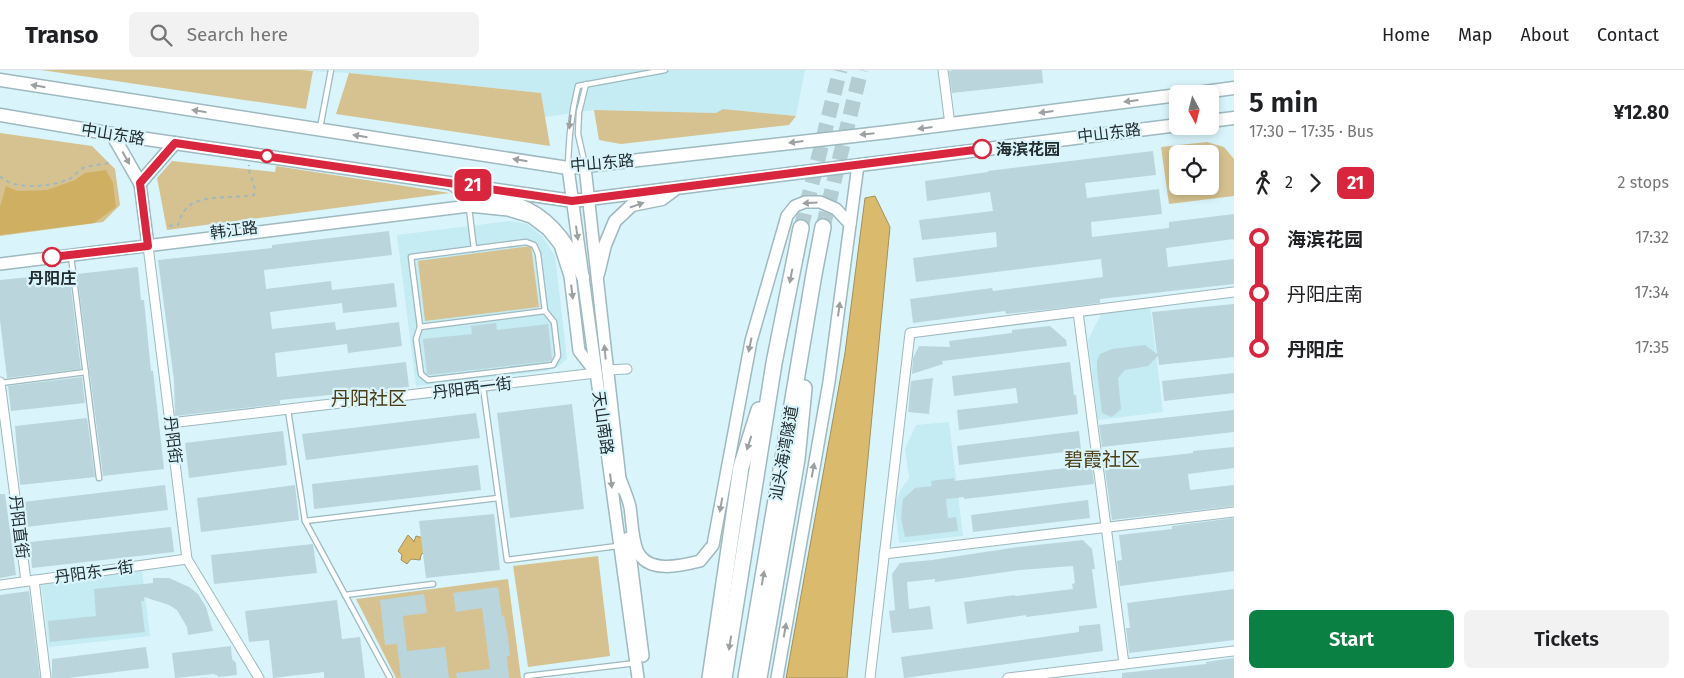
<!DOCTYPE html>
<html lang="en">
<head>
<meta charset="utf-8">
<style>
  body { margin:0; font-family:"Fira Sans","Noto Sans SC",sans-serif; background:#f2f2f2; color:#202124; height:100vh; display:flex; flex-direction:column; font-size:19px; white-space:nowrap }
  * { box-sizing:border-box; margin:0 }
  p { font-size:16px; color:#757577 }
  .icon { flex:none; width:28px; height:28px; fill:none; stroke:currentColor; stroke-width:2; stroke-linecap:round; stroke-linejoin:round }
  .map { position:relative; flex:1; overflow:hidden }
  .side { display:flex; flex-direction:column; background:#fff; width:450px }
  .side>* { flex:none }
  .badge { padding:0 10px; border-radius:8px; font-size:18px; line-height:32px }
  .needle { width:32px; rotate:173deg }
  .buttons { position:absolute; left:1169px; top:15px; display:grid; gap:10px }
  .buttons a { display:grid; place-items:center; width:50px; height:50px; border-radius:8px; background:#fff; box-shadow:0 2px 8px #0003; font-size:25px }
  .map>.badge { position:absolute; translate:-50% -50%; box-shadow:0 0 0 2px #fff }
  .legs { display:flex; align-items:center; gap:8px; height:55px; padding:0 15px; font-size:16px }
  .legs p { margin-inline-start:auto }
  .summary { display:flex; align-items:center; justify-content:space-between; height:85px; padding:0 15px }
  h1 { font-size:28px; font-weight:600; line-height:38px }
  .cta { display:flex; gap:10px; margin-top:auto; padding:10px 15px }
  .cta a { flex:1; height:58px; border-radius:8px; background:#0b8043; color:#fff; font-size:20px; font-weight:600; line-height:58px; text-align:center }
  .cta a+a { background:#f2f2f2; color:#202124 }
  ul { padding:0 15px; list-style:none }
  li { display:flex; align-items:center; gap:18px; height:55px; font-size:19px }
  li i { display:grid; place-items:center; width:8px; height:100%; margin:0 6px; background:currentColor }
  li i::after { content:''; width:12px; height:12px; margin:-6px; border:4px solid; border-radius:50%; background:#fff }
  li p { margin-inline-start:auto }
  li:first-child i { background:linear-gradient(#0000 50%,currentColor 0) }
  li:last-child i { background:linear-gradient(currentColor 50%,#0000 0) }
  header { display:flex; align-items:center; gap:30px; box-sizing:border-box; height:70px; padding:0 25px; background:#fff; border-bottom:1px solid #e0e0e0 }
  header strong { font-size:24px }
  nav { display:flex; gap:28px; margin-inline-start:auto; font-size:18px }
  .search { width:350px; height:45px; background:#f2f2f2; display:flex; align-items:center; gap:12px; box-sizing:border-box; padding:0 18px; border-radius:8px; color:#757577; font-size:19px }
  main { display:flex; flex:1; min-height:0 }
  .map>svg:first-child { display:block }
  .built { fill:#c5ebf3 }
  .green { fill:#d6c290; fill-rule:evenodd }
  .forest { fill:#cfb063 }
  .water { fill:#dabb6e; stroke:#a3905b }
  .building { fill:#bad6dc }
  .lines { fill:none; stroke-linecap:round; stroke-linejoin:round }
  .highway-tunnel { stroke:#b4cdd2; stroke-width:15; stroke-dasharray:15 8; stroke-linecap:butt }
  .lane-casing { stroke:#9eb9bf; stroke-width:7 }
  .street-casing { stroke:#9eb9bf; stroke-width:11 }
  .secondary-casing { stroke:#9eb9bf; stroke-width:14 }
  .primary-casing { stroke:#9eb9bf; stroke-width:15 }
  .highway-casing { stroke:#9eb9bf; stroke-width:18 }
  .path { stroke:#a2b8bd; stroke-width:2; stroke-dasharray:4 4; stroke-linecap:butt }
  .lane { stroke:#fff; stroke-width:4.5 }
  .street { stroke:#fff; stroke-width:9 }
  .secondary { stroke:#fff; stroke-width:11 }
  .primary { stroke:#fff; stroke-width:12 }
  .highway { stroke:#fff; stroke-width:15 }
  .primary-bridge-casing { stroke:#9eb9bf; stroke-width:15; stroke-linecap:butt }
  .primary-bridge { stroke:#fff; stroke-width:12 }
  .oneway { fill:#9ca0a1 }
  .line-1-casing { stroke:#fff; stroke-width:11 }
  .line-1 { stroke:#d7263d; stroke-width:8 }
  .stop-1-dot { fill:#fff; stroke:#d7263d; stroke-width:2.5 }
  .labels { text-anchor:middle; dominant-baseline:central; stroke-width:4.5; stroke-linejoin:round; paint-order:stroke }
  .street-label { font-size:16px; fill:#222c2f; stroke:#d9f5fb }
  .stop-label { font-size:16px; font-weight:bold; fill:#222c2f; stroke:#d9f5fb; text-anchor:start }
  .quarter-label { font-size:19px; fill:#4c3d15; stroke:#d9f5fb }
</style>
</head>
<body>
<header>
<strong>Transo</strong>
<div class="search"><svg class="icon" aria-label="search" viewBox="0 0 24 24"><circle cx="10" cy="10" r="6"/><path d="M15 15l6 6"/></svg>Search here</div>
<nav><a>Home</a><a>Map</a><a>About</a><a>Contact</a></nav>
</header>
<main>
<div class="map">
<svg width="1234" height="608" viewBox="0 0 1234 608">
  <rect width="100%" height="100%" fill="#d9f5fb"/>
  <g class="built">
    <path d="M313 0H805L796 46 723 39 717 43 594 40 545 47 541 23 349 3 313 1Z"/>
    <path d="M510 151 527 154 542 166 555 186 567 289 557 297 546 301 416 316 397 165Z"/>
    <path d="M1150 236 1163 342 1098 350 1088 270 1102 242Z"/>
    <path d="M949 352 963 466 899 473 895 436 900 421 909 408 905 379 916 355Z"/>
    <path d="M142 501 150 566 49 577 41 514Z"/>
  </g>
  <g class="green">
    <path d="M41 0H301L313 1 306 39Z"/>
    <path d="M349 3 541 23 550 76 336 44Z"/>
    <path d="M723 39 796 46 789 55 621 74 599 70 594 40 716 43Z"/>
    <path d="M0 63 92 76 115 99 120 135 103 152 0 166Z"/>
    <path d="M1207 72 1224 77 1234 89V126L1169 134 1161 77ZM1178 84H1210V116H1178Z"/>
    <path d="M172 91 275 102 276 96 450 123 167 160 157 108Z"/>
    <path d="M531 176 539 237 425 251 418 191Z"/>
    <path d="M598 486 610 586 528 597 513 496Z"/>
    <path d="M508 509 521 608H396L356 529Z"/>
  </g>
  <path class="forest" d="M106 100 113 113 116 137 94 153 0 165V137L6 116 18 121 47 120 75 110 85 103Z"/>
  <g class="water">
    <path d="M875 126 890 157 847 608H786L845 283 865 128Z"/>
    <path d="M408 465 412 469 414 472 416 466 427 469 428 478 421 485 420 490 411 489 407 494 401 490 402 485 398 481Z"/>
  </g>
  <g class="building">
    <path d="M953 0H1042L1043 13 952 23 949 1Z"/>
    <path d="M1153 81 1156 105 1085 113 1087 128 1159 119 1162 144 1091 152 1092 167 1169 158V152L1234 144V169L1166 178 1168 197 1234 189V214L1100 229V233L1061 238 1006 244 1005 241 913 253 910 229 992 218 993 221 1103 207 1101 189 916 212 913 188 997 177 996 162 922 170 919 150 993 141 990 122 927 131 925 111 988 102V101Z"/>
    <path d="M389 161 392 185 264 200 266 219 331 211 332 220 394 213 397 237 343 243 342 233 270 242 272 259 335 252 336 260 399 252 402 276 348 283 347 274 275 283 277 307 406 292 409 317 280 330V334L175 346 174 310 158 190 272 178V175Z"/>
    <path d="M138 197 141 230H144L151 301H153L164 399 103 406 77 204Z"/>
    <path d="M69 203 81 299 7 308 0 250V210Z"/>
    <path d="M1234 234V287L1159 295 1158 286 1148 296 1125 300 1118 308 1121 339 1112 347 1102 343 1097 300V291L1100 284 1112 279 1145 275 1157 284 1152 242Z"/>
    <path d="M496 253 497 260 548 254 552 289 550 291 429 305 427 304 423 269 472 264 471 256Z"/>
    <path d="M1050 256 1066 270 1067 276 942 291 943 294 912 304 913 288 919 276 950 277 949 271 1012 263V260Z"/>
    <path d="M1070 292 1074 325H1076L1078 344 959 360 957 340 1018 333 1016 318 954 326 952 306Z"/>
    <path d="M1234 303V323L1164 331 1162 311Z"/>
    <path d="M82 307 85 333 11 341 8 316Z"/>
    <path d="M933 308 929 344 908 342 911 311Z"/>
    <path d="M572 334 584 439 510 448 497 343Z"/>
    <path d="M1234 340V362L1102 377 1099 355Z"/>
    <path d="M476 343 480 368 306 390 302 364Z"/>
    <path d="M87 348 95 407 20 415 15 356Z"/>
    <path d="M283 361 287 395 189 408 185 373Z"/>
    <path d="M1079 361 1081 380 959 395 957 376Z"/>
    <path d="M1234 377V398L1188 404 1190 420 1234 415V436L1112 450 1104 393 1193 383V381Z"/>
    <path d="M478 395 481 420 314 439 312 414Z"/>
    <path d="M1092 395 1094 414 964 429V427L946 429 948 448 956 447 958 461 905 467 901 448 903 429 915 418 932 416 931 411 954 408V411Z"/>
    <path d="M165 415 168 440 26 457 23 432Z"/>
    <path d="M295 415 299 450 201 462 197 428Z"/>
    <path d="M0 424H5L16 505 0 508Z"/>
    <path d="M1088 430 1090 448 973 462 971 445Z"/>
    <path d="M494 444 500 500 426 508 419 451Z"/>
    <path d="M1234 448V501L1120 516 1117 491 1122 490 1119 465 1172 459V456Z"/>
    <path d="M171 457 174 482 32 498 30 472Z"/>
    <path d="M1083 470 1092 479 1095 499H1092L1097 538 1026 547V545L967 554 964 532 1015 525V526L1073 519 1072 514 1075 513 1073 496 1020 500 935 512V509L907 512 909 539 930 536 933 559 892 563 889 541 895 540 892 504 900 493 932 490 1018 477Z"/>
    <path d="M313 474 317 503 214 514 211 485Z"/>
    <path d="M153 508H169L189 517 198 524 206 537 213 561 188 565 187 557 177 540 169 535 144 527V531H141L145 562 50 572 48 551 96 546 94 519 153 513Z"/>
    <path d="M498 517 502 546 504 545 508 568 510 586H507L509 608H457L456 603 490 599 482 538 456 542 453 523Z"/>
    <path d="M1234 519V570L1129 583 1126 558H1130L1127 533Z"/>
    <path d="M29 521 40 608H0V525Z"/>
    <path d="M424 524 427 543 403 546 407 581 445 577 449 608H401L397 574 385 575 380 530Z"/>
    <path d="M337 530 342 569 360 567 365 608H324V602L273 608 269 570 249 572 245 541Z"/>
    <path d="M1100 554 1103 581 904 608 901 587 1079 562V556Z"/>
    <path d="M231 576 232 589 236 593 237 605 219 607 214 604 175 608 172 583Z"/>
    <path d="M146 577 149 598 68 608H52V589Z"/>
    <path d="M1234 588V608H1122V603L1206 594V592Z"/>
  </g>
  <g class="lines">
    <g class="highway-tunnel">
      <path d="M823 157 861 0"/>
      <path d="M801 158 840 0"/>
    </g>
    <defs>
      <g id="lane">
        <path d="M320 58 331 0"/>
        <path d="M585 95 578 64 579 42 586 14"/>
        <path d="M568 96C569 66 571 45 578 16L665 0"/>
        <path d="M469 138 474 179"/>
        <path d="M526 172 534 175 538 184 545 241 554 252 558 286 553 295 428 310 421 304 416 269 420 257 411 187Z"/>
        <path d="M71 186 99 408"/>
        <path d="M420 257 545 241"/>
        <path d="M1 313 86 302"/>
        <path d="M483 317 507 490 618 476"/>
        <path d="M288 340 305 451 498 428"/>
        <path d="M305 451 390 608"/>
        <path d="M345 525 433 514"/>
        <path d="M527 608V606L636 593"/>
      </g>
      <g id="street">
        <path d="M943 0 950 55"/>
        <path d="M148 176 187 489 259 608"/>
        <path d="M1078 242 1124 594"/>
        <path d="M607 300 627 299"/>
        <path d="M0 312 26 511"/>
        <path d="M170 353 596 303"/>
        <path d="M884 484 1234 442"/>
        <path d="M34 510 46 608"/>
        <path d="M0 515 187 489"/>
        <path d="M870 608 910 263 1234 222"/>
        <path d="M1008 608 1234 581"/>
      </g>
      <g id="secondary">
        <path d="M585 97C597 204 608 311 621 418"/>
        <path d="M568 98 638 608"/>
        <path d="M140 113 148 176"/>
        <path d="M0 194 469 136 508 140 531 147 548 160 560 175 570 206 579 281 596 303"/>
        <path d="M621 411C624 420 628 428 630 437 632 450 632 467 637 480 647 504 680 496 700 491L713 475 751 271 787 146 795 136 805 132H820L836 139 850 154"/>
        <path d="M628 468 643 586"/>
        <path d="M777 608 829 312 858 95"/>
      </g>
      <g id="primary">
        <path d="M0 10 568 98 845 67"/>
        <path d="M1190 24 1234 18"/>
        <path d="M0 45 112 64 573 131 1178 55"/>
        <path d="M1210 51 1234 48"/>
        <path d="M888 62 1178 25"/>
        <path d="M112 64 140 113 175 73"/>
        <path d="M452 114C457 117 462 122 468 125 479 129 494 129 506 131 546 140 569 171 583 207"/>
        <path d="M598 204 605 175 615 151 632 135 662 129 674 120"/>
      </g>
      <g id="highway">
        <path d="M710 608 741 397 759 340"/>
        <path d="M724 608 774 293 801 158"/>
        <path d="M746 608 814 204 823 157"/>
        <path d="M759 608 797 389 804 318"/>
      </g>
    </defs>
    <use href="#lane" class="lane-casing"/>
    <use href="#street" class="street-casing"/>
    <use href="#secondary" class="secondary-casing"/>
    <use href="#primary" class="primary-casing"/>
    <use href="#highway" class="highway-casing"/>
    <g class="path">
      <path d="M0 106C14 121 54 117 71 108 75 105 79 100 83 98 91 95 102 95 110 93"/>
      <path d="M169 156 178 155C180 150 181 144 185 140 198 123 234 129 254 125 257 113 248 107 249 95"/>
    </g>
    <use href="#lane" class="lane"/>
    <use href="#street" class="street"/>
    <use href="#secondary" class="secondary"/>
    <use href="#primary" class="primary"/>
    <use href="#highway" class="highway"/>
    <defs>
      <path id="primary-bridge" d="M845 67 888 62"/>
    </defs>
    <use href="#primary-bridge" class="primary-bridge-casing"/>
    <use href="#primary-bridge" class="primary-bridge"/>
  </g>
  <defs><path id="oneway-solid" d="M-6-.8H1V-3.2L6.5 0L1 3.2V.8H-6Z" transform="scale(1.25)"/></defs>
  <g class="oneway">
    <use href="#oneway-solid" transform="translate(38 16) rotate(-171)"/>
    <use href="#oneway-solid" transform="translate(1131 31) rotate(173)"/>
    <use href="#oneway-solid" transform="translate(199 41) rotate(-171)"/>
    <use href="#oneway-solid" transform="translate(1046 42) rotate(173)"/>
    <use href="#oneway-solid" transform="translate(570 52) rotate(96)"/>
    <use href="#oneway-solid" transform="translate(925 58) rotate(173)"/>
    <use href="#oneway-solid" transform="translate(867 64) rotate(174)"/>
    <use href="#oneway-solid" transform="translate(360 66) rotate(-171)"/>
    <use href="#oneway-solid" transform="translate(796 72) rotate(173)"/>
    <use href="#oneway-solid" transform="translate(126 88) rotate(61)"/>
    <use href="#oneway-solid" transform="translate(520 90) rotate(-171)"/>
    <use href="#oneway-solid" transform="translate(810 133) rotate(176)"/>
    <use href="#oneway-solid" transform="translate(637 135) rotate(-19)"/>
    <use href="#oneway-solid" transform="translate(577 163) rotate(82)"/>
    <use href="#oneway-solid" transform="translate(791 206) rotate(101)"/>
    <use href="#oneway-solid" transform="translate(572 222) rotate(83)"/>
    <use href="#oneway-solid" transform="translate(839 239) rotate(-82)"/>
    <use href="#oneway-solid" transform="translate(750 275) rotate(102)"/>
    <use href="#oneway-solid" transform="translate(605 282) rotate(-95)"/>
    <use href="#oneway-solid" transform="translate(749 373) rotate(108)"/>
    <use href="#oneway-solid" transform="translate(813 400) rotate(-80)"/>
    <use href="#oneway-solid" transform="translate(611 411) rotate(82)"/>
    <use href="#oneway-solid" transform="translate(721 435) rotate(100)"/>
    <use href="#oneway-solid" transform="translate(763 508) rotate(-80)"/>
    <use href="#oneway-solid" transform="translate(785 560) rotate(-80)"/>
    <use href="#oneway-solid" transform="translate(730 573) rotate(99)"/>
  </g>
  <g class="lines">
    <defs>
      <path id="line-1" d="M52 187 148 176 140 113 175 73 572 131 982 79"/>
    </defs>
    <use href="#line-1" class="line-1-casing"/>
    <use href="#line-1" class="line-1"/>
  </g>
  <g class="stop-1-dot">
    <circle cx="982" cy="79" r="9"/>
    <circle cx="267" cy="86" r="6"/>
    <circle cx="52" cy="187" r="9"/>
  </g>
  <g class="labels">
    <g class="street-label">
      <text transform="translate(1109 63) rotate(-7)">中山东路</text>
      <text transform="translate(113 64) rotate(9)">中山东路</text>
      <text transform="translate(602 93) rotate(-5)">中山东路</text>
      <text transform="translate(234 160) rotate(-7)">韩江路</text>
      <text transform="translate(472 318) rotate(-7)">丹阳西一街</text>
      <text transform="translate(603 353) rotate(82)">天山南路</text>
      <text transform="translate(173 370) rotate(83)">丹阳街</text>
      <text transform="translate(784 383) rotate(-80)">汕头海湾隧道</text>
      <text transform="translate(19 457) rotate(83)">丹阳直街</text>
      <text transform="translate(94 502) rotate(-8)">丹阳东一街</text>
    </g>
    <g class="stop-label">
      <text x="996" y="79">海滨花园</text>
      <text x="52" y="208" text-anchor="middle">丹阳庄</text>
    </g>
    <g class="quarter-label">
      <text x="369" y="328">丹阳社区</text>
      <text x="1102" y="389">碧霞社区</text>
    </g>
  </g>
</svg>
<div class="buttons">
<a><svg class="needle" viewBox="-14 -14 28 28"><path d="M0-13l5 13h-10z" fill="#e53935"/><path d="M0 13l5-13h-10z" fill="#757577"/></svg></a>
<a><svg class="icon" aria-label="locate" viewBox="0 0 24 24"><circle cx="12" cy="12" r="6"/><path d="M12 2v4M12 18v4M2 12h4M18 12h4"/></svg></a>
</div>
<b class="badge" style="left:473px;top:115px;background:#d7263d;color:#fff">21</b>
</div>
<section class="side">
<div class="summary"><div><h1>5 min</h1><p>17:30 – 17:35 · Bus</p></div><b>¥12.80</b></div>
<div class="legs"><svg class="icon" aria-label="walk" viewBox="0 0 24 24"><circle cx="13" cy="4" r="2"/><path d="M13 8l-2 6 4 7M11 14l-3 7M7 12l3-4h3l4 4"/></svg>2<svg class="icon" aria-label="forward" viewBox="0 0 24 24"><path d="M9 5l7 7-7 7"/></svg><b class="badge" style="background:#d7263d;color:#fff">21</b><p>2 stops</p></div>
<ul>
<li><i style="color:#d7263d"></i><b>海滨花园</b><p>17:32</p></li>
<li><i style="color:#d7263d"></i><span>丹阳庄南</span><p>17:34</p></li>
<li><i style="color:#d7263d"></i><b>丹阳庄</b><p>17:35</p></li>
</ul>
<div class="cta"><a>Start</a><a>Tickets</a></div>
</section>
</main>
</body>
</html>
